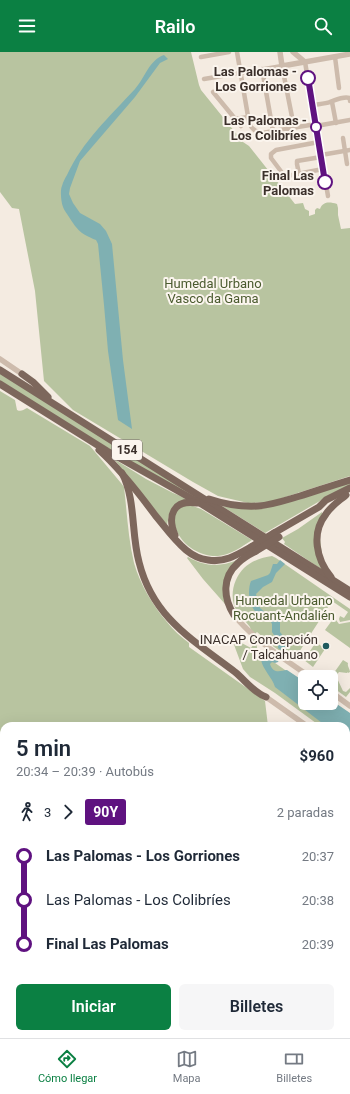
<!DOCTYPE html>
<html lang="es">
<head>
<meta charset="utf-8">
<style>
  body { margin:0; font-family:Roboto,sans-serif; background:#f6f6f7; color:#1f2937; height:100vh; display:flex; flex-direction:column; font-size:15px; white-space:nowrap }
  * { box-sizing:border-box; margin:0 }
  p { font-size:13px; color:#747a83 }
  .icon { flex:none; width:22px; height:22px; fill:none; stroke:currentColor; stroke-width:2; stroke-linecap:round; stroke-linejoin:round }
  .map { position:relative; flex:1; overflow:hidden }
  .side { position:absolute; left:0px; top:670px; width:350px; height:316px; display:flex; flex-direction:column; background:#fff; border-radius:12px 12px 0 0; box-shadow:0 4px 16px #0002 }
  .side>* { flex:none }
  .badge { padding:0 8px; border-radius:3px; font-size:14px; line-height:26px }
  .controls { position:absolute; left:298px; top:618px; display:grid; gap:8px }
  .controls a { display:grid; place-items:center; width:40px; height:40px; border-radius:6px; background:#fff; box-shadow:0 4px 16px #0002; font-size:20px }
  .map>.badge { position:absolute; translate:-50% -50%; box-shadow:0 0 0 2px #fff }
  .legs { display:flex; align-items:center; gap:6px; height:44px; padding:0 16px; font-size:13px }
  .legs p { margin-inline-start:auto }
  .overview { display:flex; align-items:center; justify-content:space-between; height:68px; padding:0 16px }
  h1 { font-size:22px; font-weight:600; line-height:30px }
  .action { display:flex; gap:8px; margin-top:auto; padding:8px 16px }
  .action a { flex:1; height:46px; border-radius:6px; background:#0b8043; color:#fff; font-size:16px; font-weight:600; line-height:46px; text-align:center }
  .action a+a { background:#f6f6f7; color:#1f2937 }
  ul { padding:0 16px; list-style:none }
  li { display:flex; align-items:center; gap:14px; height:44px; font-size:15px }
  li i { display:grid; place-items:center; width:6px; height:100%; margin:0 5px; background:currentColor }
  li i::after { content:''; width:10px; height:10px; margin:-5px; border:3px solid; border-radius:50%; background:#fff }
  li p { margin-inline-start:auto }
  li:first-child i { background:linear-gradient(#0000 50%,currentColor 0) }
  li:last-child i { background:linear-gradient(currentColor 50%,#0000 0) }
  header { display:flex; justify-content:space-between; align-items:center; height:52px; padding:0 16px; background:#0b8043; color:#fff; font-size:18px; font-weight:600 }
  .tabs { display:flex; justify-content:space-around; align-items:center; height:56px; border-top:1px solid #e0e1e3; background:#fff; font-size:11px; color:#747a83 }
  .tabs a { display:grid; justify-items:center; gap:2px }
  .tabs .on { color:#0b8043 }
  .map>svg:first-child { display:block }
  .green { fill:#b8c4a0 }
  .water { fill:#7fb0b2 }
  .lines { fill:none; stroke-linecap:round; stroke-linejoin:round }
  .taxiway { stroke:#988e86; stroke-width:10 }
  .runway { stroke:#988e86; stroke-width:24 }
  .minor { stroke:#cdbbac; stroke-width:4.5 }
  .tertiary { stroke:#cdbbac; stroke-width:5.5 }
  .primary { stroke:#7d675c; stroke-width:7 }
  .primary-bridge { stroke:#7d675c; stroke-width:7 }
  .line-1-casing { stroke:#fff; stroke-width:9 }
  .line-1 { stroke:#5f1280; stroke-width:6 }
  .stop-1-dot { fill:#fff; stroke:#5f1280; stroke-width:2 }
  .poi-dot { fill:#1f5a5e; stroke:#fbf5ee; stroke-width:1.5 }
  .labels { text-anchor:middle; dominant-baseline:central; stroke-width:4; stroke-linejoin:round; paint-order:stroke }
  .shield { fill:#fbf5ee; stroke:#756b66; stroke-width:1 }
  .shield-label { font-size:12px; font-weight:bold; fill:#3b302b }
  .stop-label { font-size:13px; font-weight:bold; fill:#3b302b; stroke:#fbf5ee; text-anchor:end }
  .park-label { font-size:13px; fill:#4a5a2e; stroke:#fbf5ee }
  .poi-label { font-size:13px; fill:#3b302b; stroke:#fbf5ee; text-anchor:end }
</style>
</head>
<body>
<header><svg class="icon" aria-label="menu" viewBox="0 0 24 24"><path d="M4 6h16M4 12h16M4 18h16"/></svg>Railo<svg class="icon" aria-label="search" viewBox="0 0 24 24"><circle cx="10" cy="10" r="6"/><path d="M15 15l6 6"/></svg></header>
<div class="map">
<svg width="350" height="986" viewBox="0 0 350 986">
  <rect width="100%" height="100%" fill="#f4ebe1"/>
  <g class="green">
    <path d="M0 0H191L199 33 201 38 243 90 249 94 295 152 303 151 305 157 309 159V164L315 162V158L317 156 320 157C323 149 330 150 337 152L338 156V163L341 177 350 176V424L270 450 248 451 218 444 193 430 73 358 44 329 35 239 19 157 12 156 0 140Z"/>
    <path d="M0 320 246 475 127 408 0 329Z"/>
    <path d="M0 339 15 348 17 358C21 360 23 358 27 356L90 394 121 431 124 435C127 460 128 486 134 511 140 532 153 554 167 570 173 578 181 585 189 591V595L265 649 268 674H4V969L2 955H0Z"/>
    <path d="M114 407 146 427 173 441 178 443 186 447 172 456 169 463 167 473Z"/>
    <path d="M350 431V434L325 446 265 481 222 454 238 456Z"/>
    <path d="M184 454H193L201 457 252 488C241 495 231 503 218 504 199 505 180 492 175 474 174 469 173 463 176 459 178 457 182 455 184 454Z"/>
    <path d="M322 460V462L318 471 324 519 284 492 285 490 282 486 298 477Z"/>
    <path d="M272 504 276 506 350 557V568L340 570 339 567 340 564 344 566 348 560 332 549 294 608 274 595 257 580 256 581 257 596 258 599 305 632V651H331L350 662V696L346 693V674H320L275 641 250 625 243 617 233 590 236 588 251 596 253 593C251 588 252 581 250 575 247 571 243 567 240 563 237 560 235 556 234 553 230 540 235 525 244 516 251 509 263 505 272 504Z"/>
    <path d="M188 505C206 515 219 515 238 508L234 513 225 552 203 527 187 506Z"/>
    <path d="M333 567 336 568 339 572 350 570V596L325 578Z"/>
    <path d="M316 590 325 597 313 615 304 608Z"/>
    <path d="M343 608 348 611C347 614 350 617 350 620L348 621 347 620V621L339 620 336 624 343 639 346 640 350 636V640L346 645 331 634V625Z"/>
    <path d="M346 707 350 710V858H347C345 848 349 839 346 830Z"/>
    <rect x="6" y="982" width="31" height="4"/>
    <path d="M61 982H142V986H60Z"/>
    <path d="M174 982H307V986L241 984V986H174Z"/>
  </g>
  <g class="water">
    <path d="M164 3 168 7 160 11 135 45 80 109 70 136 69 142 73 151 80 161 100 172 106 179 112 192 123 308 132 377 118 368 108 299 104 253 98 192 96 188C81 182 78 179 69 165 67 162 64 158 63 155 61 150 60 138 62 134 63 130 65 126 67 123 82 90 110 64 135 37 145 26 149 8 164 3Z"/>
    <path d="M280 508 285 512 276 521 272 530 263 535 256 542 260 556 266 561 270 560 277 563 280 570V580L285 586 286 590V602L278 596V589L272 580V572L269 566C265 565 260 564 257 561 249 554 247 539 251 529L268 523 270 521 273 512H277Z"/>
    <path d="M270 601 279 608 278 610 275 611 272 610 270 612C273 622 280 619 287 618L305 630V651H331V648L350 661V693L346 690V674H326L275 635C272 625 262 617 261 607L269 605Z"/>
  </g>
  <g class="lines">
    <path class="taxiway" d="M51 986 52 982"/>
    <path class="runway" d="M156 982V986"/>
    <g class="minor">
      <path d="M237 0 249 70C251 77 255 80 262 81L316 72"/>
      <path d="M201 5 229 0"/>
      <path d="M335 5 339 36"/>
      <path d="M305 10 328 144"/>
      <path d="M262 17 273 79"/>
      <path d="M204 27 282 14 294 75"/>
      <path d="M213 40 241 74"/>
      <path d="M332 50 336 71"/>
      <path d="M313 53C318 52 325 52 330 50 336 48 342 44 350 46V49"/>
      <path d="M235 67 248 65"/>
      <path d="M316 74 350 68"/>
      <path d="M343 86 347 112"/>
      <path d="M319 90 276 98 271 102V106L283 122 287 124 323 117"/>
      <path d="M321 103 350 98"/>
      <path d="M299 122 297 112V109L321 105"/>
    </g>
    <g class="tertiary">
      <path d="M280 0 282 14 350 2"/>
      <path d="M293 0 305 10"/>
      <path d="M0 307 22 322"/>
      <path d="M234 563C255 589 283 606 310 625"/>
      <path d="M331 640 350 654"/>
      <path d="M266 645 307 674"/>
      <path d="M346 702 350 705"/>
    </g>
    <g class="primary">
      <path d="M0 318 350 539"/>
      <path d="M22 322 33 330 48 345"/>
      <path d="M0 332 107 399 203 453 350 545"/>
      <path d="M99 398C120 417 138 440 155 463 165 475 174 488 186 498 192 503 199 507 208 508 224 511 237 503 251 495"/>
      <path d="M122 421C136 448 131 481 139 510 153 566 193 588 235 620 245 628 253 640 266 645"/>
      <path d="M209 447C224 452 241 455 258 454 272 453 286 448 300 444 316 439 333 433 350 428"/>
      <path d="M274 481 319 455 326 448 350 436"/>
      <path d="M175 483C167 464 173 447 197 451"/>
      <path d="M331 525C316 507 311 481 326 462 331 454 339 449 346 443"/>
      <path d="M234 563C223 546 222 525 238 511 243 506 250 502 256 499"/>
    </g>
    <g class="primary-bridge">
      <path d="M251 495 274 481"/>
      <path d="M256 499 279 485"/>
    </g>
  </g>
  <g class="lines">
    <defs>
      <path id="line-1" d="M308 26 325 130"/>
    </defs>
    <use href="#line-1" class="line-1-casing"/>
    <use href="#line-1" class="line-1"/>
  </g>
  <g class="stop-1-dot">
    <circle cx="308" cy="26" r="7"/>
    <circle cx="316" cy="75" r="5"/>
    <circle cx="325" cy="130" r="7"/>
  </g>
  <circle class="poi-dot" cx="326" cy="594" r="4"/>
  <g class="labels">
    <rect class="shield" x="112" y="388" width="30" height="20" rx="3"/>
    <g class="shield-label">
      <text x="127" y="398">154</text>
    </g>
    <g class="stop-label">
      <text x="297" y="19">Las Palomas -<tspan x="297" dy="15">Los Gorriones</tspan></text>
      <text x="307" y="68">Las Palomas -<tspan x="307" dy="15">Los Colibríes</tspan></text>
      <text x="314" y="123">Final Las<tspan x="314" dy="15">Palomas</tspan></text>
    </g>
    <g class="park-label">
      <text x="213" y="231">Humedal Urbano<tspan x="213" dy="15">Vasco da Gama</tspan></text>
      <text x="284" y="548">Humedal Urbano<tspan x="284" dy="15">Rocuant-Andalién</tspan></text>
    </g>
    <g class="poi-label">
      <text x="318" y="587">INACAP Concepción<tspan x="318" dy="15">/ Talcahuano</tspan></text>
    </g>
  </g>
</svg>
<div class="controls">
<a><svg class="icon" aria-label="locate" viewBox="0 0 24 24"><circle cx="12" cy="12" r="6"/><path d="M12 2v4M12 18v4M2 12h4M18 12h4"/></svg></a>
</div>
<section class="side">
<div class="overview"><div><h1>5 min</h1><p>20:34 – 20:39 · Autobús</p></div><b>$960</b></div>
<div class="legs"><svg class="icon" aria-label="walk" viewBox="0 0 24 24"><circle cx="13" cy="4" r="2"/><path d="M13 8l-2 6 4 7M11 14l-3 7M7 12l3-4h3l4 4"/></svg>3<svg class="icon" aria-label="forward" viewBox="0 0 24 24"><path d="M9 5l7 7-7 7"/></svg><b class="badge" style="background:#5f1280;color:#fff">90Y</b><p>2 paradas</p></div>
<ul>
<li><i style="color:#5f1280"></i><b>Las Palomas - Los Gorriones</b><p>20:37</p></li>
<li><i style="color:#5f1280"></i><span>Las Palomas - Los Colibríes</span><p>20:38</p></li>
<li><i style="color:#5f1280"></i><b>Final Las Palomas</b><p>20:39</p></li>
</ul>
<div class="action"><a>Iniciar</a><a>Billetes</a></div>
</section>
</div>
<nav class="tabs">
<a class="on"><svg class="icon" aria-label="directions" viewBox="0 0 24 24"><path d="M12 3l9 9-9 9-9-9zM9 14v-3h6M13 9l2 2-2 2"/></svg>Cómo llegar</a>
<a><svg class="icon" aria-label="map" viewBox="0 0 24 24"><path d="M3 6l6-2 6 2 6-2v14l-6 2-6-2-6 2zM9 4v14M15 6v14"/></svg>Mapa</a>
<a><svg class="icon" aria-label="tickets" viewBox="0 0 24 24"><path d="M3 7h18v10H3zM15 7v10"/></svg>Billetes</a>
</nav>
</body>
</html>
